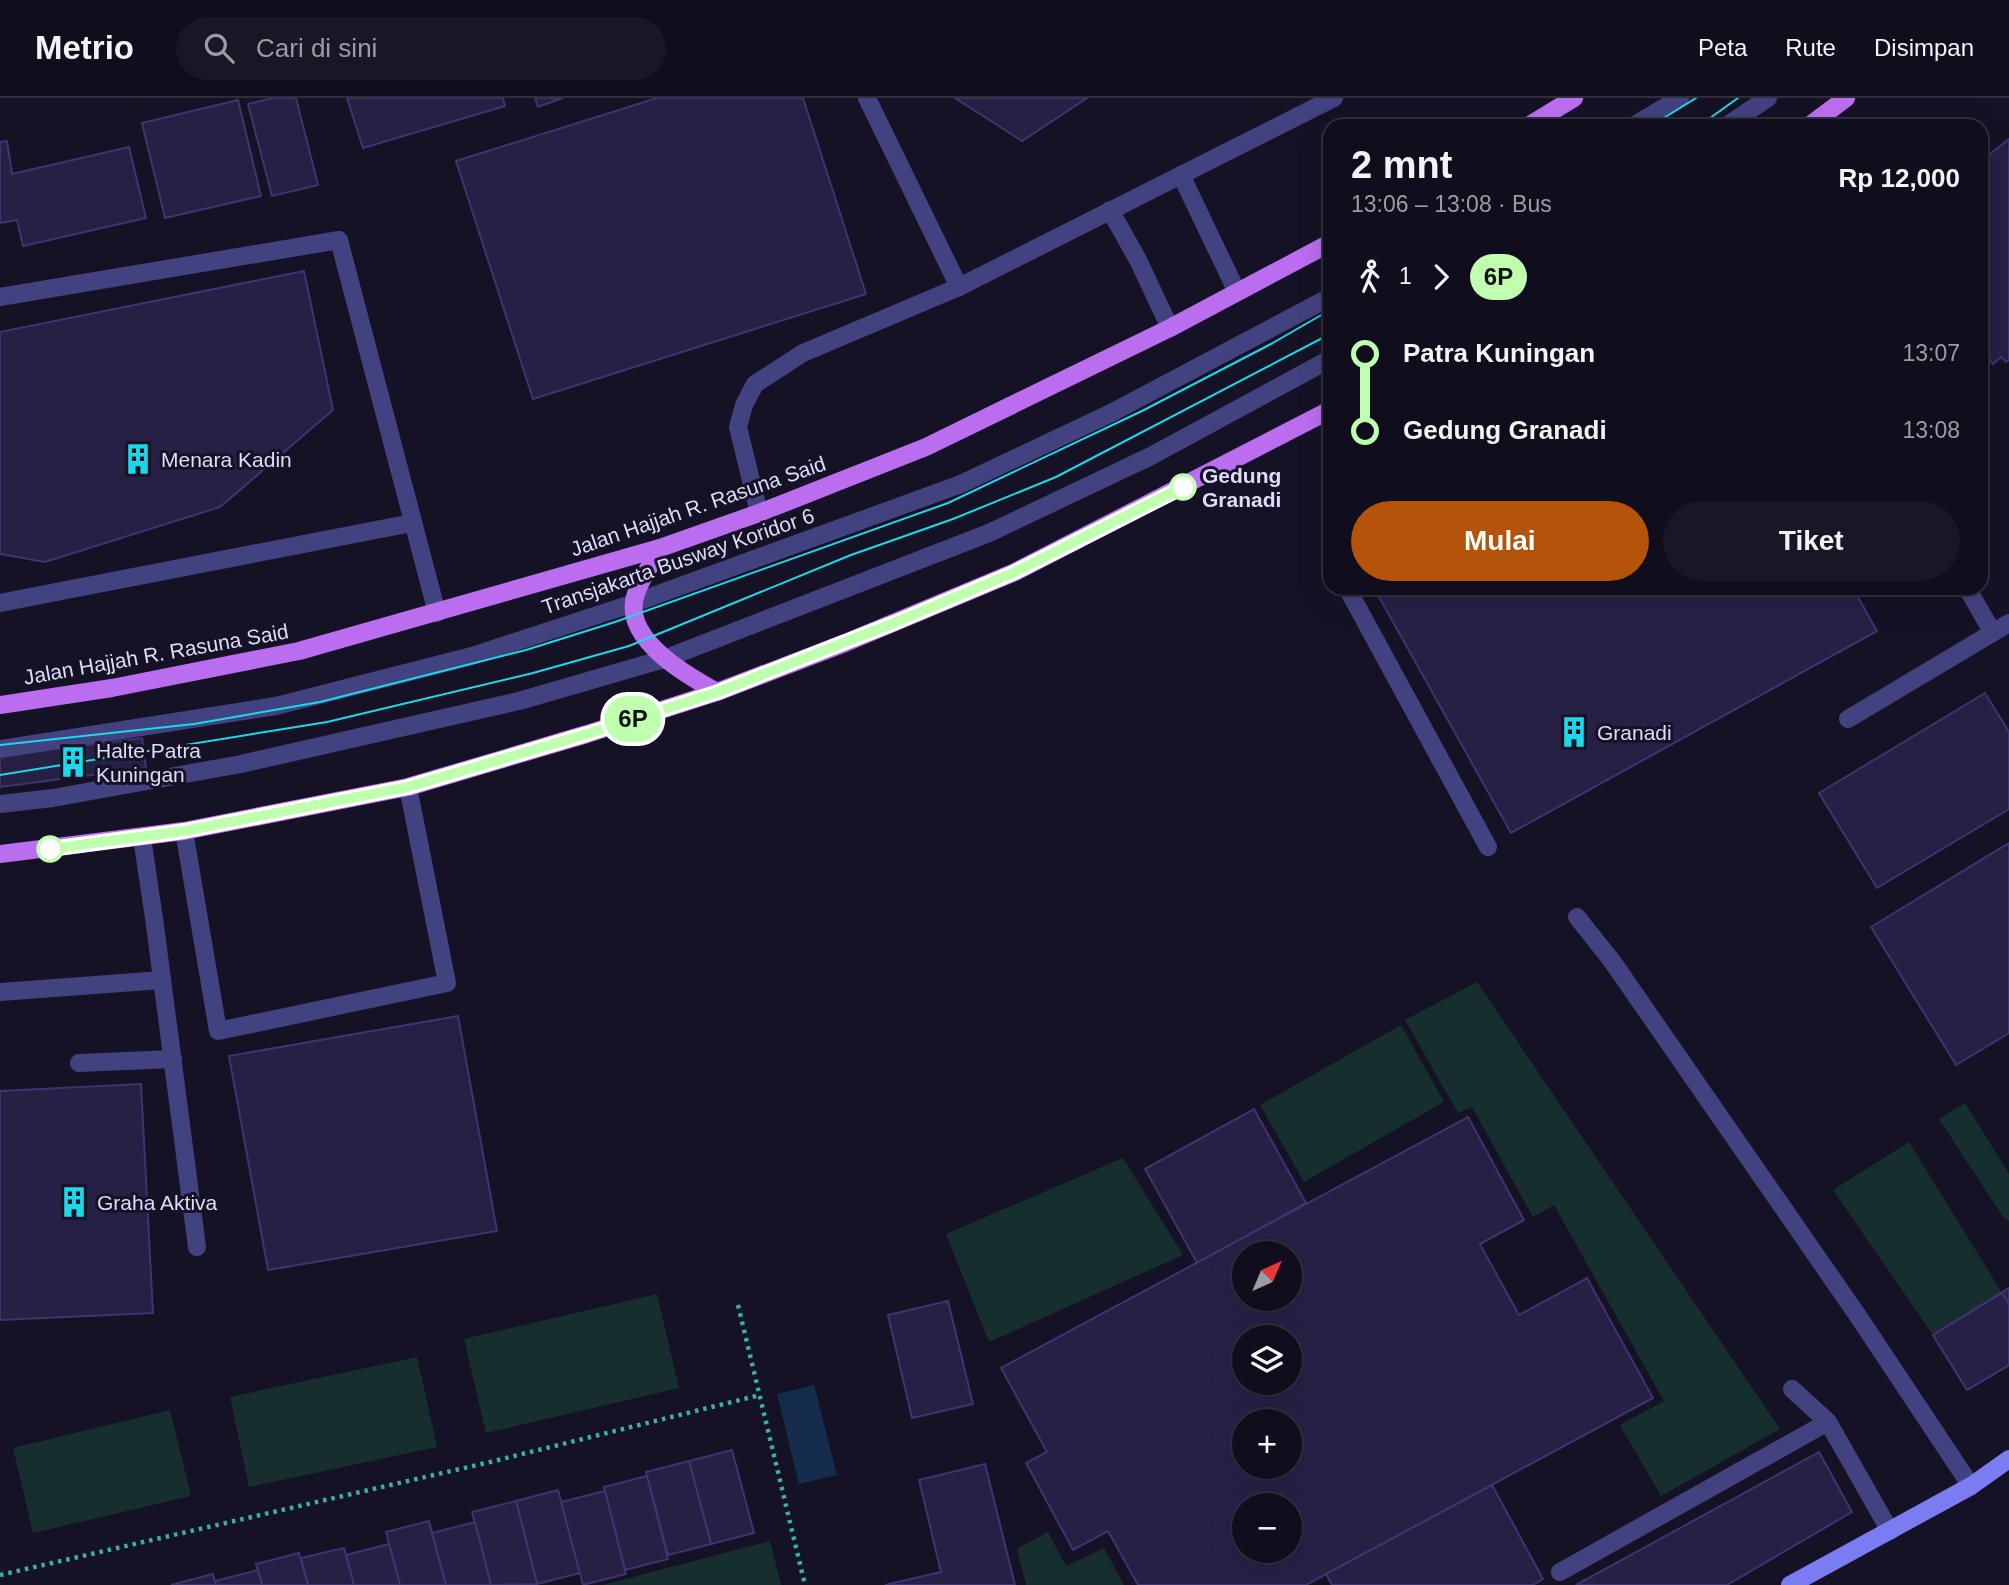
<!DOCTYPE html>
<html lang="id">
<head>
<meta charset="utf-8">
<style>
  body { margin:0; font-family:Arial,sans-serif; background:#191725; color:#f1f3f6; height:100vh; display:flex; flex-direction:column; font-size:26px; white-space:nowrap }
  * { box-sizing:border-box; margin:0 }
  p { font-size:23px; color:#9c9ca3 }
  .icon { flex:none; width:38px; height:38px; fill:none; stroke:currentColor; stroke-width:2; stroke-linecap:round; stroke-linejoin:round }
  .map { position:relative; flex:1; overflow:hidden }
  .drawer { position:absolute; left:1323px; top:21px; width:665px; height:476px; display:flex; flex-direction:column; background:#100e1c; border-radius:21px; box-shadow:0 7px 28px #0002,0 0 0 2px #302e3b }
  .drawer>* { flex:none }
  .badge { padding:0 14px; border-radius:23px; font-size:24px; line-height:46px }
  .needle { width:46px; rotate:44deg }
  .tools { position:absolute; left:1232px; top:1143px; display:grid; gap:14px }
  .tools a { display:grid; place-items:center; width:70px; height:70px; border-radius:50%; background:#100e1c; box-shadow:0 7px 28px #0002,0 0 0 2px #302e3b; font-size:35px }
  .map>.badge { position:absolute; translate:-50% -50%; box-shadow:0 0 0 4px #fff }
  .legs { display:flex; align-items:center; gap:10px; height:77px; padding:0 28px; font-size:23px }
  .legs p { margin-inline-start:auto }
  .headline { display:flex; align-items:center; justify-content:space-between; height:119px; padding:0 28px }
  h1 { font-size:38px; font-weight:700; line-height:52px }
  .action { display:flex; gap:14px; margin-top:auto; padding:14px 28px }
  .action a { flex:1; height:80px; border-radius:42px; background:#b45309; color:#fff; font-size:28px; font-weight:700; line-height:80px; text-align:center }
  .action a+a { background:#191725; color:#f1f3f6 }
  ul { padding:0 28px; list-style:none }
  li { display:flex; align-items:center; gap:24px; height:77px; font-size:26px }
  li i { display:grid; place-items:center; width:10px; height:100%; margin:0 9px; background:currentColor }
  li i::after { content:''; width:18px; height:18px; margin:-9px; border:5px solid; border-radius:50%; background:#100e1c }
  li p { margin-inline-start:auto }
  li:first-child i { background:linear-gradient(#0000 50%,currentColor 0) }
  li:last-child i { background:linear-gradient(currentColor 50%,#0000 0) }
  header { display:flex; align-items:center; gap:42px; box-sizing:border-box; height:98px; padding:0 35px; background:#100e1c; border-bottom:2px solid #302e3b }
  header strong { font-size:33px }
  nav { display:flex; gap:38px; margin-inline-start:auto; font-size:24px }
  .search { width:490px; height:63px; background:#191725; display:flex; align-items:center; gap:18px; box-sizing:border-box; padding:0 24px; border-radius:38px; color:#9c9ca3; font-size:26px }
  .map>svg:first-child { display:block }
  .green { fill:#162f2e }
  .water { fill:#162c4c }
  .building { fill:#272045; stroke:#3e346f; stroke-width:2; fill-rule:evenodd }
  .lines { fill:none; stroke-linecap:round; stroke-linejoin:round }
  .path { stroke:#3caea4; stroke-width:4.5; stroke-dasharray:3.5 5; stroke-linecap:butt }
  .lane { stroke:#434280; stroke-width:18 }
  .secondary { stroke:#7b7cf2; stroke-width:18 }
  .primary { stroke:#bb6df0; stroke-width:18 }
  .tram { stroke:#1ad9e8; stroke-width:2 }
  .line-1-casing { stroke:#fff; stroke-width:16 }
  .line-1 { stroke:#c0ffb0; stroke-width:10 }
  .stop-1-dot { fill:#fff; stroke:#c0ffb0; stroke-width:3.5 }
  .labels { text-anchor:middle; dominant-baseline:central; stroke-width:6; stroke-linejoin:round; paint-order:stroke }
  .poi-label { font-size:21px; fill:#dedbfb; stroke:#151226; text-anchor:start }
  .stop-label { font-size:21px; font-weight:bold; fill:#dedbfb; stroke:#151226; text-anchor:start }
  .street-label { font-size:21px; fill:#dedbfb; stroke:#151226 }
</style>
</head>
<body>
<header>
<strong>Metrio</strong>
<div class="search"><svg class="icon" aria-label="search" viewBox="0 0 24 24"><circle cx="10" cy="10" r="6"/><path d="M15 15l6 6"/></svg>Cari di sini</div>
<nav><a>Peta</a><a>Rute</a><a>Disimpan</a></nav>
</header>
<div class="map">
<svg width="2009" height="1487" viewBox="0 0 2009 1487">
  <rect width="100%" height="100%" fill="#151226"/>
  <g class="green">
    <path d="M1477 884 1780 1331 1661 1398 1620 1327 1664 1303 1554 1107 1533 1119 1472 1009 1458 1015 1405 922Z"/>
    <path d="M1401 927 1444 1004 1304 1084 1260 1007Z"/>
    <path d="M1965 1005 2009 1076V1123L2003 1119 1939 1021Z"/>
    <path d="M1909 1044 2002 1195 1933 1237 1833 1092Z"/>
    <path d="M1123 1060 1183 1157 989 1244 946 1136Z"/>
    <path d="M657 1196 679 1290 486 1335 464 1241Z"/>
    <path d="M417 1259 437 1349 249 1389 230 1299Z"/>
    <path d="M170 1312 191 1398 33 1435 13 1350Z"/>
    <path d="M1048 1434 1066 1468 1104 1450 1124 1487H1026L1017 1451Z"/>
    <path d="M770 1443 781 1487H603Z"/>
  </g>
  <path class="water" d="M814 1287 837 1377 799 1386 777 1296Z"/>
  <g class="building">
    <path d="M273 0H296L318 87 272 98 248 6Z"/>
    <path d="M347 0H503L505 8 363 50Z"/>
    <path d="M535 0H563L538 9Z"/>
    <path d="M657 0H803L866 196 533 301 456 63Z"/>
    <path d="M955 0H1087L1022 43Z"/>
    <path d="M238 2 261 98 165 120 142 25Z"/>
    <path d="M2009 41V262L2006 264 2001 259 1993 266 1981 250V63Z"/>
    <path d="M7 43 12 76 129 49 146 120 23 148 17 122 0 125V44Z"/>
    <path d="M304 173 333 312 220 409 45 464 0 456V234Z"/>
    <path d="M1374 490H1853L1877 533 1511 735Z"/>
    <path d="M1985 595 2009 634V711L1877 790 1819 695Z"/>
    <path d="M142 640 146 670 0 689V658Z"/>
    <path d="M2009 745V935L1956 967 1871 829Z"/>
    <path d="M458 918 497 1133 268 1172 229 958Z"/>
    <path d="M141 986 153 1215 0 1222V993Z"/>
    <path d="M1254 1011 1306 1105 1197 1165 1145 1071Z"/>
    <path d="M1468 1019 1524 1122 1480 1146 1519 1217 1587 1180 1653 1300 1306 1487H1138L1108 1433 1073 1452 1026 1365 1047 1354 1001 1270ZM1244 1155H1290V1200H1244ZM1244 1239H1290V1284H1244ZM1244 1323H1290V1368H1244ZM1244 1407H1290V1452H1244Z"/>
    <path d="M2009 1190V1267L1967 1292 1933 1237Z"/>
    <path d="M2002 1195 2009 1206V1267L1967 1292 1933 1237Z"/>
    <path d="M948 1203 973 1306 912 1320 888 1217Z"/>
    <path d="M732 1352 754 1435 711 1446 689 1363Z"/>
    <path d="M1819 1354 1852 1414 1727 1487H1576Z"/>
    <path d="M689 1363 711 1446 668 1457 646 1374Z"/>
    <path d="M985 1366 1015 1487H885L941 1474 919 1382Z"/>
    <path d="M647 1378 668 1461 625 1472 604 1389Z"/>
    <path d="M1492 1387 1543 1481 1533 1487H1332L1326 1476Z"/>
    <path d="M558 1392 580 1475 537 1486 516 1403Z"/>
    <path d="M605 1393 626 1476 583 1487 561 1404Z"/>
    <path d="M516 1403 537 1486 491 1487 472 1414Z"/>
    <path d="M429 1423 446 1487H400L386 1434Z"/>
    <path d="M475 1424 491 1487H446L432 1435Z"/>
    <path d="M389 1446 400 1487H354L346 1457Z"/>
    <path d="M344 1450 354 1487H308L301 1460Z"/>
    <path d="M299 1455 308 1487H262L256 1466Z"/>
    <path d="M258 1472 262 1487H216L215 1483Z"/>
    <path d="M213 1476 216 1487H171Z"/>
  </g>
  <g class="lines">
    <g class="path">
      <path d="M738 1207 805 1487"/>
      <path d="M0 1477 486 1365 760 1297"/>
    </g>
    <g class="lane">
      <path d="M867 0 959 189"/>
      <path d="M1633 28 1680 0"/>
      <path d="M1726 28 1768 0"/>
      <path d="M1181 77 1237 194"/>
      <path d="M1110 112 1138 162 1170 230"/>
      <path d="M0 199 339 142 437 515"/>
      <path d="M759 415 738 329 744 307 755 286 803 255 959 189 1334 0"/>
      <path d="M1330 447V454"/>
      <path d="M1347 490 1488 749"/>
      <path d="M1967 490 1993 535"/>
      <path d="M0 505 412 425"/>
      <path d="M1848 621 2009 525"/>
      <path d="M0 651 276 608 472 558 634 505 961 386 1111 315 1330 199"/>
      <path d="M0 706 53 700 241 666 519 603 664 561 989 435 1151 358 1330 261"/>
      <path d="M184 733 218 933 447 885 408 689"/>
      <path d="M142 740 154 820 197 1149"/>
      <path d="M1577 819 1612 863 1858 1218 1971 1388"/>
      <path d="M0 894 162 882"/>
      <path d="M79 965 173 961"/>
      <path d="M1792 1291 1828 1324"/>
      <path d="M1560 1474 1828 1324 1890 1433"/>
    </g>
    <path class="secondary" d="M1790 1487 1971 1388 2009 1361"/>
    <g class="primary">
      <path d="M1528 28 1574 0"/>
      <path d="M1809 28 1846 0"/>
      <path d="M660 450C652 466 637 485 634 504 628 544 688 578 717 594"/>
      <path d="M0 607 112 590 299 553 660 450 759 415 926 349 1170 230 1330 145"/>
      <path d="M0 756 184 733 408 689 587 636 717 594 845 545 1015 474 1330 312"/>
    </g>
    <g class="tram">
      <path d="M1651 28 1696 0"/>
      <path d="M1699 28 1738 0"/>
      <path d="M0 647 194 626 320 604 526 552 615 524 948 405 1142 313 1271 246 1330 212"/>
      <path d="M0 677 327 624 533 575 629 548 851 457 953 421 1056 379 1330 236"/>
    </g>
  </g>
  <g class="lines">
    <defs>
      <path id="line-1" d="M50 751 184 733 408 689 587 636 718 594 894 525 1015 474 1183 389"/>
    </defs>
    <use href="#line-1" class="line-1-casing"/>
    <use href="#line-1" class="line-1"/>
  </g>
  <defs>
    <symbol id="building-bare" viewBox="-9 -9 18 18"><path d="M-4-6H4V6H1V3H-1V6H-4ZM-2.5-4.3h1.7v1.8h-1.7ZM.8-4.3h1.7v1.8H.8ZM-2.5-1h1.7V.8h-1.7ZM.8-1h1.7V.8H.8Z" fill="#1ad9e8" stroke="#151226" stroke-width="2.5" paint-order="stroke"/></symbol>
  </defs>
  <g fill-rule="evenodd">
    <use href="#building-bare" x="116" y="339" width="44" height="44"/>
    <use href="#building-bare" x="1552" y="612" width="44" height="44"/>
    <use href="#building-bare" x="51" y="642" width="44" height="44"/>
    <use href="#building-bare" x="52" y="1082" width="44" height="44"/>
  </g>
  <g class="stop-1-dot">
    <circle cx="1183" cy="389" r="12"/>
    <circle cx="50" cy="751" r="12"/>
  </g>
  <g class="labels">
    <g class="poi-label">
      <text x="161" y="361">Menara Kadin</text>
      <text x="1597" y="634">Granadi</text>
      <text x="96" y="652">Halte Patra<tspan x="96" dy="24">Kuningan</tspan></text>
      <text x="97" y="1104">Graha Aktiva</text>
    </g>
    <g class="stop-label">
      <text x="1202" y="377">Gedung<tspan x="1202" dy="24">Granadi</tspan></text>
    </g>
    <g class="street-label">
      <text transform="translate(698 408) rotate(-19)">Jalan Hajjah R. Rasuna Said</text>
      <text transform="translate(678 463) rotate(-19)">Transjakarta Busway Koridor 6</text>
      <text transform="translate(156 556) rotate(-10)">Jalan Hajjah R. Rasuna Said</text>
    </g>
  </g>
</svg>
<div class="tools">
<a><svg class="needle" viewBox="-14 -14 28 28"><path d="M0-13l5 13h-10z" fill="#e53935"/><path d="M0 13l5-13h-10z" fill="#9c9ca3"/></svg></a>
<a><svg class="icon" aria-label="layers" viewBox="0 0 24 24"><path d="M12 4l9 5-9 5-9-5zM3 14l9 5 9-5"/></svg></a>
<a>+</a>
<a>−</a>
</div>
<b class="badge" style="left:633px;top:621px;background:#c0ffb0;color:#111">6P</b>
<section class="drawer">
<div class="headline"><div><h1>2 mnt</h1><p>13:06 – 13:08 · Bus</p></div><b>Rp 12,000</b></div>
<div class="legs"><svg class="icon" aria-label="walk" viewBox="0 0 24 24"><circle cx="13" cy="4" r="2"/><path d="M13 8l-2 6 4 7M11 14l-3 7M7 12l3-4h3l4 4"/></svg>1<svg class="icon" aria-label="forward" viewBox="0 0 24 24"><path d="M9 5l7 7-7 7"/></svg><b class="badge" style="background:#c0ffb0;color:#111">6P</b></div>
<ul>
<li><i style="color:#c0ffb0"></i><b>Patra Kuningan</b><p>13:07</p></li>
<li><i style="color:#c0ffb0"></i><b>Gedung Granadi</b><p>13:08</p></li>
</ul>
<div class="action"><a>Mulai</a><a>Tiket</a></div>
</section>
</div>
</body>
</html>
